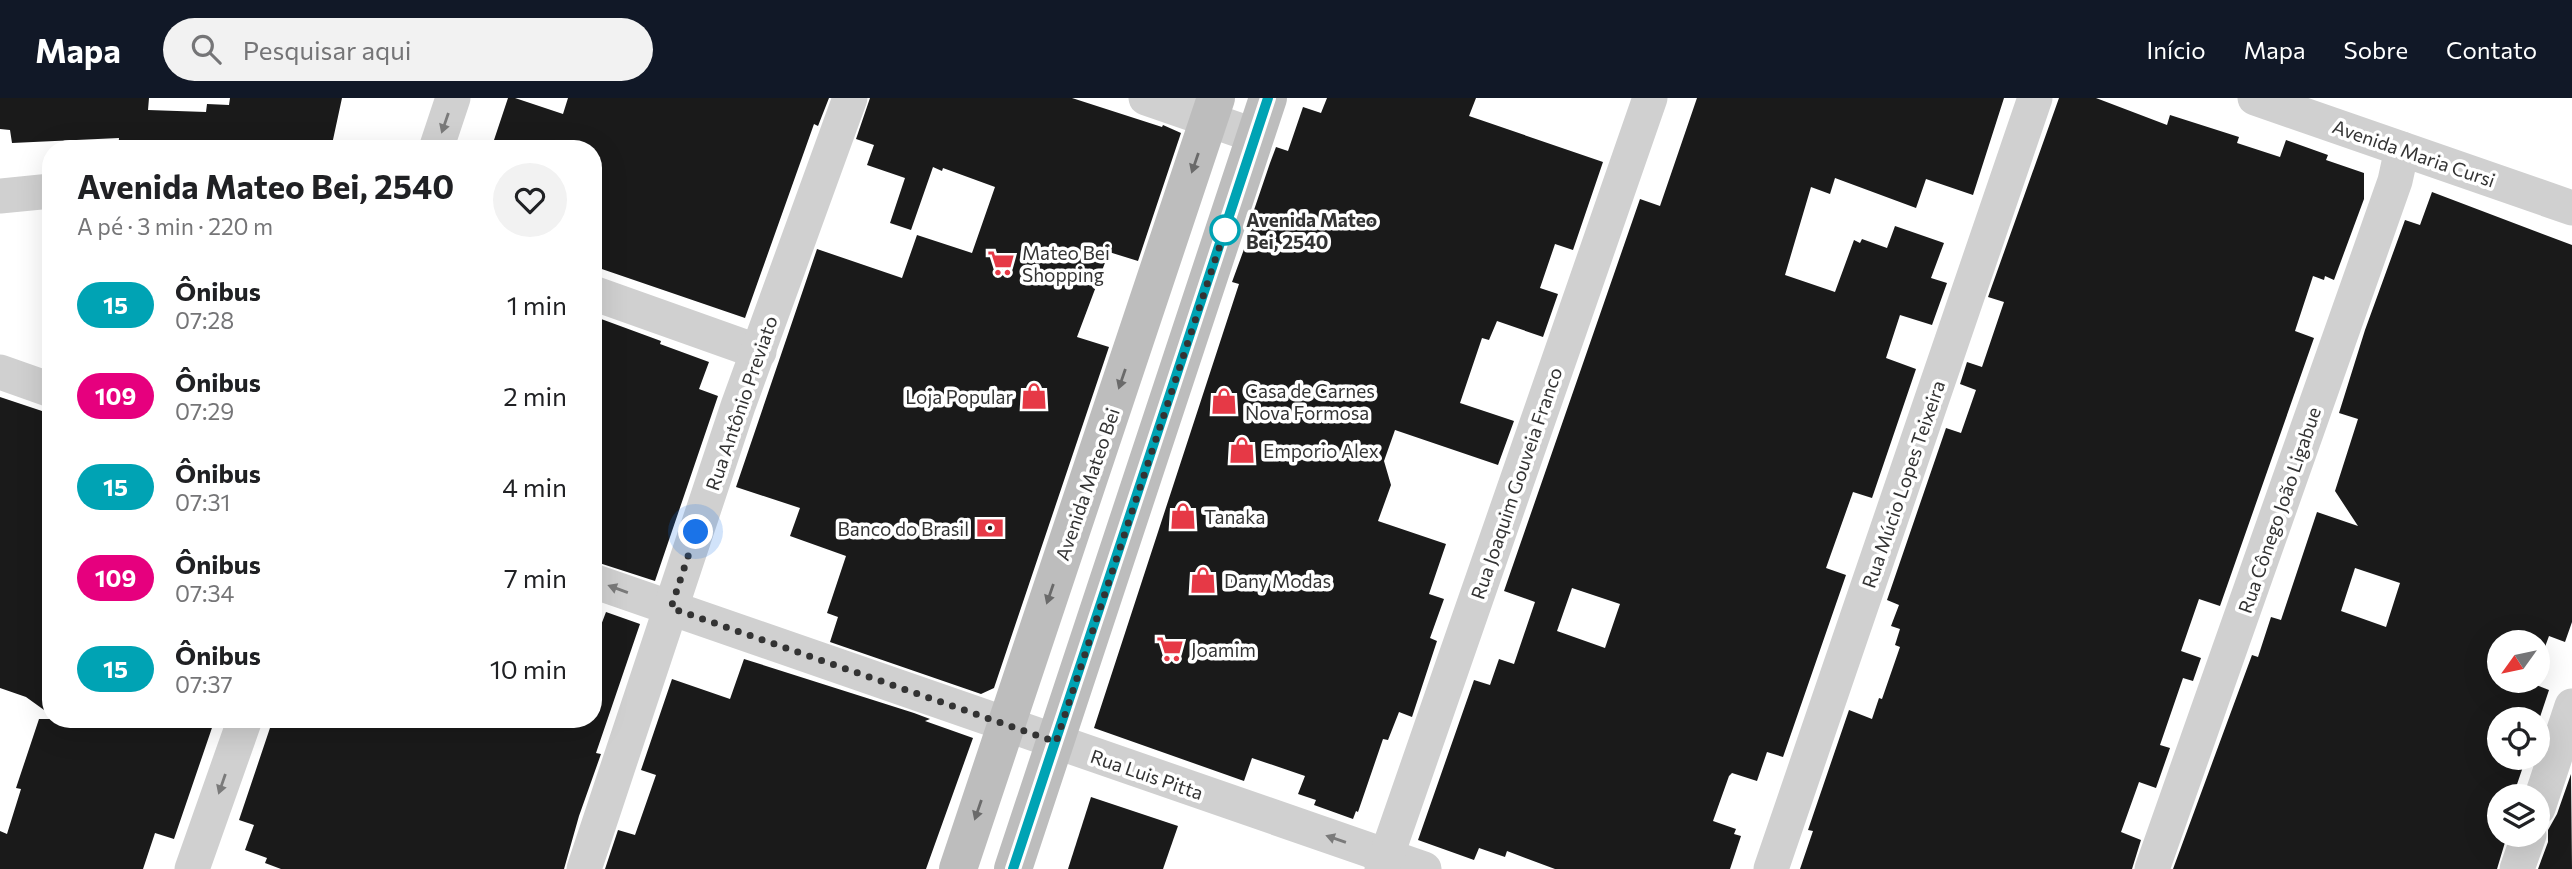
<!DOCTYPE html>
<html lang="pt">
<head>
<meta charset="utf-8">
<style>
  body { margin:0; font-family:Commissioner,sans-serif; background:#f2f2f2; color:#202124; height:100vh; display:flex; flex-direction:column; font-size:26px; white-space:nowrap }
  * { box-sizing:border-box; margin:0 }
  p { font-size:23px; color:#757577 }
  .icon { flex:none; width:38px; height:38px; fill:none; stroke:currentColor; stroke-width:2; stroke-linecap:round; stroke-linejoin:round }
  .map { position:relative; flex:1; overflow:hidden }
  .drawer { position:absolute; left:42px; top:42px; width:560px; height:588px; display:flex; flex-direction:column; background:#fff; border-radius:28px; box-shadow:0 7px 28px #0002 }
  .drawer>* { flex:none }
  .badge { padding:0 14px; border-radius:23px; font-size:24px; line-height:46px }
  .needle { width:46px; rotate:237deg }
  .fabs { position:absolute; left:2487px; top:532px; display:grid; gap:14px }
  .fabs a { display:grid; place-items:center; width:63px; height:63px; border-radius:50%; background:#fff; box-shadow:0 7px 28px #0002; font-size:35px }
  .you { position:absolute; width:35px; height:35px; margin:-18px; border:5px solid #fff; border-radius:50%; background:#1a73e8; box-shadow:0 0 0 10px #1a73e833 }
  .map>.badge { position:absolute; translate:-50% -50%; box-shadow:0 0 0 4px #fff }
  .round { display:grid; place-items:center; flex:none; width:74px; height:74px; border-radius:37px; background:#f2f2f2 }
  .overview { display:flex; align-items:center; justify-content:space-between; height:119px; padding:0 35px }
  h1 { font-size:33px; font-weight:700; line-height:52px }
  ul { padding:0; list-style:none }
  li { display:flex; align-items:center; gap:21px; height:91px; padding:0 35px }
  li div { flex:1 }
  li b { display:block; font-size:26px }
  li em { font-style:normal }
  li .badge { min-width:77px; font-weight:700; text-align:center }
  header { display:flex; align-items:center; gap:42px; box-sizing:border-box; height:98px; padding:0 35px; background:#111827; color:#fff }
  header strong { font-size:33px }
  nav { display:flex; gap:38px; margin-inline-start:auto; font-size:24px }
  .search { width:490px; height:63px; background:#f2f2f2; display:flex; align-items:center; gap:18px; box-sizing:border-box; padding:0 24px; border-radius:38px; color:#757577; font-size:26px }
  .map>svg:first-child { display:block }
  .building { fill:#1a1a1a; fill-rule:evenodd }
  .lines { fill:none; stroke-linecap:round; stroke-linejoin:round }
  .minor { stroke:#d0d0d0; stroke-width:35 }
  .secondary { stroke:#bdbdbd; stroke-width:38 }
  .oneway { fill:#7a7a7a }
  .oneway2 { fill:#6a6a6a }
  .line-casing { stroke:#fff; stroke-width:16 }
  .line { stroke:#00a3b4; stroke-width:10 }
  .walk { stroke:#333; stroke-width:7; stroke-dasharray:0 12.6 }
  .stop-dot { fill:#fff; stroke:#00a3b4; stroke-width:3.5 }
  .labels { text-anchor:middle; dominant-baseline:central; stroke-width:7; stroke-linejoin:round; paint-order:stroke }
  .street-label { font-size:19px; fill:#333; stroke:#fff }
  .stop-label { font-size:19px; font-weight:bold; fill:#333; stroke:#fff; text-anchor:start }
  .poi-label { font-size:19px; fill:#333; stroke:#fff; text-anchor:start }
</style>
</head>
<body>
<header>
<strong>Mapa</strong>
<div class="search"><svg class="icon" aria-label="search" viewBox="0 0 24 24"><circle cx="10" cy="10" r="6"/><path d="M15 15l6 6"/></svg>Pesquisar aqui</div>
<nav><a>Início</a><a>Mapa</a><a>Sobre</a><a>Contato</a></nav>
</header>
<div class="map">
<svg width="2572" height="771" viewBox="0 0 2572 771">
  <rect width="100%" height="100%" fill="#fff"/>
  <g class="building">
    <path d="M0 0H149L148 12 206 14 207 6 229 7 230 0H342L331 51 147 48V51H118L119 40 12 45 10 32 0 31Z"/>
    <path d="M508 0H515L563 16 568 0H829L818 28 814 26 745 220 593 168V51H491Z"/>
    <path d="M870 0H1072L1162 29 1163 27 1181 35 1138 163 1109 154 1077 239 1109 249 994 590 981 596 830 544 838 519 827 515 846 458 790 438 800 410 736 389 817 151 902 180 917 137 972 155 995 89 943 70 942 73 933 69 911 132 890 125 905 80 867 67 874 47 856 41Z"/>
    <path d="M1327 0H1476L1469 18 1603 64 1573 152 1555 146 1540 190 1558 196 1543 239 1497 223 1489 242 1482 240 1460 305 1514 323 1498 367 1395 332 1384 363 1391 387 1378 423 1446 446 1429 496 1444 501 1430 540 1437 543 1412 619 1399 614 1388 642 1383 641 1358 714 1356 713 1353 721 1314 707 1316 702 1298 696 1305 678 1252 660 1244 683 1094 630 1239 186 1232 184 1258 113 1254 112 1270 65 1276 49 1288 53 1303 9 1321 15Z"/>
    <path d="M1697 0H2004L1973 97 1926 81 1916 110 1835 80 1830 96 1811 89 1785 177 1835 194 1854 142 1860 145 1862 141 1887 150 1895 128 1944 145 1931 180 1947 185 1932 227 1900 217 1886 260 1916 271 1872 400 1853 394 1826 470 1846 477 1783 659 1767 654 1757 683 1732 675 1729 678 1713 723 1736 731 1734 736 1741 738 1730 771H1555L1507 753 1505 759 1479 750 1474 762 1418 742 1474 582 1490 587 1499 561 1514 566 1535 504 1504 493 1640 101 1660 108ZM1572 490 1620 506 1605 550 1557 533Z"/>
    <path d="M2059 0H2096L2167 27 2170 17 2239 39 2237 45 2280 59 2286 42 2328 57 2326 62 2364 75V101L2334 182 2325 178 2324 182 2313 178 2295 233 2314 240 2220 508 2199 501 2181 553 2201 560 2193 583 2183 580 2160 647 2170 650 2156 690 2139 684 2121 734 2141 742 2132 771H1800L1813 733 1808 732 1849 612 1872 621 1879 600 1882 601 1900 549 1895 547 1900 531 1891 528 1899 507 1887 502 1946 330 1961 335 1976 292 1960 286 1967 264 1982 269 2004 204 1988 199Z"/>
    <path d="M2432 94 2572 147V524L2565 544 2549 538 2538 568V544H2499V583H2532L2531 585 2549 592 2538 625V621H2499V660H2526L2513 698H2499V738L2506 741 2497 771H2173L2252 557 2258 559 2271 519 2281 522 2317 414 2358 428 2335 393 2358 321 2339 315 2365 232 2405 122 2420 127ZM2355 470 2400 485 2386 529 2341 513Z"/>
    <path d="M593 218 661 243 660 246 709 264 699 291 718 298 655 483 593 463Z"/>
    <path d="M0 299 51 316V617L26 599 0 590Z"/>
    <path d="M606 514 640 526 596 655 601 656 579 718 564 771H281L265 765 267 760 245 752 254 727 239 722 273 621H593V533L598 535Z"/>
    <path d="M744 561 914 615 930 621 925 623 973 640 926 771H605L618 732 635 737 656 677 641 672 672 581 730 601Z"/>
    <path d="M39 621H215L174 741 155 735 143 771H0V733L7 736 21 691 16 690Z"/>
    <path d="M2571 676 2572 771H2538L2548 744V732L2557 716Z"/>
    <path d="M1091 699 1178 728 1163 771H1068Z"/>
  </g>
  <g class="lines">
    <g class="minor">
      <path d="M1146 0 1256 38"/>
      <path d="M2255 0 2572 110"/>
      <path d="M436 51 453 0"/>
      <path d="M0 98 51 93"/>
      <path d="M593 195 759 254"/>
      <path d="M0 274 51 292"/>
      <path d="M593 483 1424 771"/>
      <path d="M2538 710 2572 608"/>
      <path d="M192 771 245 621"/>
      <path d="M584 771 738 308 850 0"/>
      <path d="M1382 771 1650 0"/>
      <path d="M1771 771 2035 0"/>
      <path d="M2152 771 2395 83 2402 51"/>
      <path d="M2517 771 2529 737"/>
    </g>
    <g class="secondary">
      <path d="M958 771 1216 0"/>
      <path d="M1013 771 1268 0"/>
    </g>
  </g>
  <defs><path id="oneway-solid" d="M-6-.8H1V-3.2L6.5 0L1 3.2V.8H-6Z" transform="scale(1.75)"/></defs>
  <g class="oneway">
    <use href="#oneway-solid" transform="translate(445 25) rotate(109)"/>
    <use href="#oneway-solid" transform="translate(618 491) rotate(-160)"/>
    <use href="#oneway-solid" transform="translate(222 686) rotate(109)"/>
    <use href="#oneway-solid" transform="translate(1336 741) rotate(-161)"/>
  </g>
  <g class="oneway2">
    <use href="#oneway-solid" transform="translate(1195 65) rotate(109)"/>
    <use href="#oneway-solid" transform="translate(1122 281) rotate(109)"/>
    <use href="#oneway-solid" transform="translate(1050 496) rotate(109)"/>
    <use href="#oneway-solid" transform="translate(978 712) rotate(109)"/>
  </g>
  <g class="lines">
    <defs>
      <path id="line" d="M1013 771 1268 0"/>
    </defs>
    <use href="#line" class="line-casing"/>
    <use href="#line" class="line"/>
    <path class="walk" d="M696 434 671 510 1056 644 1225 132"/>
  </g>
  <defs>
    <symbol id="supermarket-bare" viewBox="-9 -9 18 18"><path d="M-6-5.5h2.5l.6 2H6L4.5 2H-2.5L-4.4-4H-6ZM-1.5 3.2a1.3 1.3 0 1 0 .1 0ZM3 3.2a1.3 1.3 0 1 0 .1 0Z" fill="#e63946" stroke="#fff" stroke-width="2.5" paint-order="stroke"/></symbol>
    <symbol id="shop-bare" viewBox="-9 -9 18 18"><path d="M-5-2.5h2.3a2.7 3.5 0 0 1 5.4 0H5L5.5 6h-11ZM-1.5-2.5h3a1.5 2.3 0 0 0-3 0Z" fill="#e63946" stroke="#fff" stroke-width="2.5" paint-order="stroke"/></symbol>
    <symbol id="bank-bare" viewBox="-9 -9 18 18"><path d="M-6-4H6V4H-6ZM0-2.3a2.3 2.3 0 1 0 0 4.6a2.3 2.3 0 1 0 0-4.6Z" fill="#e63946" stroke="#fff" stroke-width="2.5" paint-order="stroke"/></symbol>
  </defs>
  <g fill-rule="evenodd">
    <use href="#supermarket-bare" x="982" y="146" width="38" height="38"/>
    <use href="#shop-bare" x="1015" y="279" width="38" height="38"/>
    <use href="#shop-bare" x="1205" y="284" width="38" height="38"/>
    <use href="#shop-bare" x="1223" y="333" width="38" height="38"/>
    <use href="#shop-bare" x="1164" y="399" width="38" height="38"/>
    <use href="#bank-bare" x="971" y="411" width="38" height="38"/>
    <use href="#shop-bare" x="1184" y="463" width="38" height="38"/>
    <use href="#supermarket-bare" x="1151" y="532" width="38" height="38"/>
  </g>
  <circle class="stop-dot" cx="1225" cy="132" r="14"/>
  <g class="labels">
    <g class="street-label">
      <text transform="translate(2414 55) rotate(19)">Avenida Maria Cursi</text>
      <text transform="translate(741 305) rotate(-71)">Rua Antônio Previato</text>
      <text transform="translate(1516 385) rotate(-71)">Rua Joaquim Gouveia Franco</text>
      <text transform="translate(1087 386) rotate(-71)">Avenida Mateo Bei</text>
      <text transform="translate(1903 386) rotate(-71)">Rua Múcio Lopes Teixeira</text>
      <text transform="translate(2279 412) rotate(-71)">Rua Cônego João Ligabue</text>
      <text transform="translate(1147 676) rotate(19)">Rua Luis Pitta</text>
    </g>
    <g class="stop-label">
      <text x="1246" y="121">Avenida Mateo<tspan x="1246" dy="22">Bei, 2540</tspan></text>
    </g>
    <g class="poi-label">
      <text x="1022" y="154">Mateo Bei<tspan x="1022" dy="22">Shopping</tspan></text>
      <text x="1245" y="292">Casa de Carnes<tspan x="1245" dy="22">Nova Formosa</tspan></text>
      <text x="1013" y="298" text-anchor="end">Loja Popular</text>
      <text x="1263" y="352">Emporio Alex</text>
      <text x="1204" y="418">Tanaka</text>
      <text x="969" y="430" text-anchor="end">Banco do Brasil</text>
      <text x="1224" y="482">Dany Modas</text>
      <text x="1191" y="551">Joamim</text>
    </g>
  </g>
</svg>
<div class="fabs">
<a><svg class="needle" viewBox="-14 -14 28 28"><path d="M0-13l5 13h-10z" fill="#e53935"/><path d="M0 13l5-13h-10z" fill="#757577"/></svg></a>
<a><svg class="icon" aria-label="locate" viewBox="0 0 24 24"><circle cx="12" cy="12" r="6"/><path d="M12 2v4M12 18v4M2 12h4M18 12h4"/></svg></a>
<a><svg class="icon" aria-label="layers" viewBox="0 0 24 24"><path d="M12 4l9 5-9 5-9-5zM3 14l9 5 9-5"/></svg></a>
</div>
<div class="you" style="left:696px;top:434px"></div>
<section class="drawer">
<div class="overview"><div><h1>Avenida Mateo Bei, 2540</h1><p>A pé · 3 min · 220 m</p></div><a class="round"><svg class="icon" aria-label="heart" viewBox="0 0 24 24"><path d="M12 20l-8-8c-3-5 5-10 8-4 3-6 11-1 8 4z"/></svg></a></div>
<ul>
<li><span class="badge" style="background:#00a3b4;color:#fff">15</span><div><b>Ônibus</b><p>07:28</p></div><em>1 min</em></li>
<li><span class="badge" style="background:#e6007e;color:#fff">109</span><div><b>Ônibus</b><p>07:29</p></div><em>2 min</em></li>
<li><span class="badge" style="background:#00a3b4;color:#fff">15</span><div><b>Ônibus</b><p>07:31</p></div><em>4 min</em></li>
<li><span class="badge" style="background:#e6007e;color:#fff">109</span><div><b>Ônibus</b><p>07:34</p></div><em>7 min</em></li>
<li><span class="badge" style="background:#00a3b4;color:#fff">15</span><div><b>Ônibus</b><p>07:37</p></div><em>10 min</em></li>
</ul>
</section>
</div>
</body>
</html>
